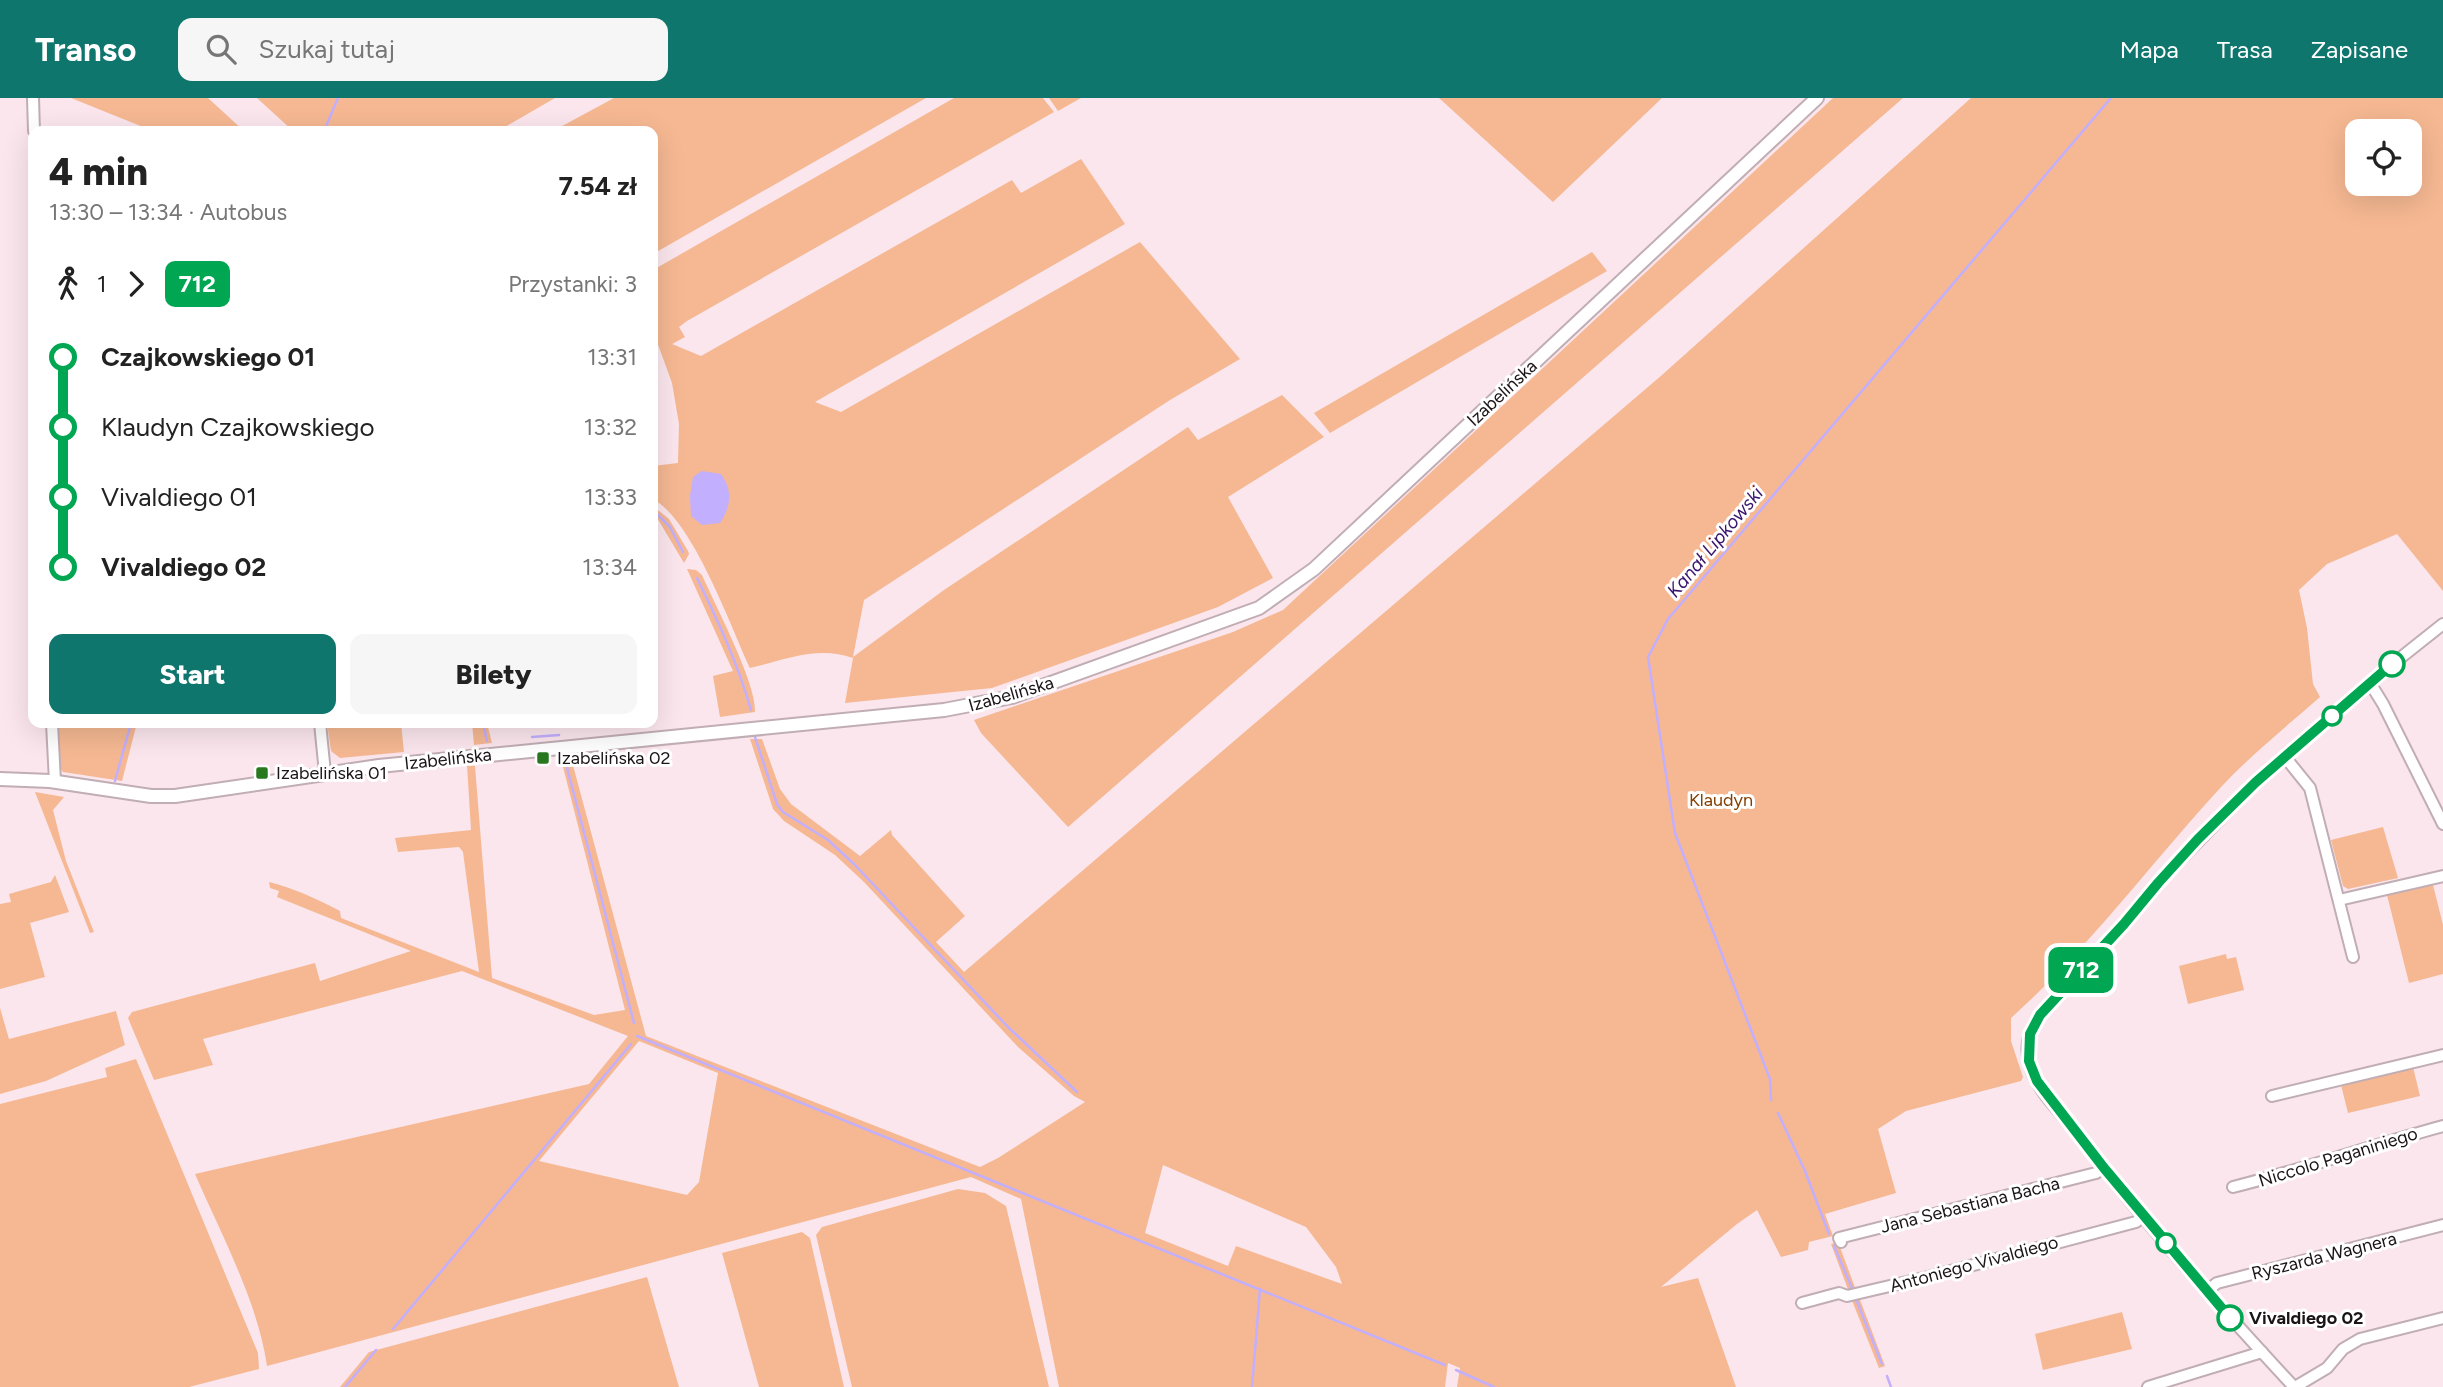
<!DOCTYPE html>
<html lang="pl">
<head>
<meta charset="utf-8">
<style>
  body { margin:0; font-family:Figtree,sans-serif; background:#f6f6f6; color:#222; height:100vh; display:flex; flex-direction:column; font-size:26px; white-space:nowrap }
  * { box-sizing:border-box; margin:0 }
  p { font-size:23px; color:#767676 }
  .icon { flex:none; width:38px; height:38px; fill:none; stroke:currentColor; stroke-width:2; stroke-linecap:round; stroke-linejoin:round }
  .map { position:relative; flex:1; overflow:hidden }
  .drawer { position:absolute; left:28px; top:28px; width:630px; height:602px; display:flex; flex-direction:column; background:#fff; border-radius:14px; box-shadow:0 7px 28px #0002 }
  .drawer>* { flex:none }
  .badge { padding:0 14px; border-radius:10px; font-size:24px; line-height:46px }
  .buttons { position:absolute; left:2345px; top:21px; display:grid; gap:14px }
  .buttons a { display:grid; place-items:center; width:77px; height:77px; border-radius:14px; background:#fff; box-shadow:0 7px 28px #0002; font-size:35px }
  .map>.badge { position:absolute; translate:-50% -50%; box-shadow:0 0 0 4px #fff }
  .legs { display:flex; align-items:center; gap:10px; height:77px; padding:0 21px; font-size:23px }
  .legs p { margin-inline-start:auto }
  .headline { display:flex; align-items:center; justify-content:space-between; height:119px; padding:0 21px }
  h1 { font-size:38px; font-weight:800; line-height:52px }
  .button { display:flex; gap:14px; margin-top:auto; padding:14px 21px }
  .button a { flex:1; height:80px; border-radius:14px; background:#0f766e; color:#fff; font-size:28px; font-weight:800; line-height:80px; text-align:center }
  .button a+a { background:#f6f6f6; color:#222 }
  ul { padding:0 21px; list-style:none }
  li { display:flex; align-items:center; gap:24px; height:70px; font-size:26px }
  li i { display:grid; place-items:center; width:10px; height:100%; margin:0 9px; background:currentColor }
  li i::after { content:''; width:18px; height:18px; margin:-9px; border:5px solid; border-radius:50%; background:#fff }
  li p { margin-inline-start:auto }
  li:first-child i { background:linear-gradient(#0000 50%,currentColor 0) }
  li:last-child i { background:linear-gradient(currentColor 50%,#0000 0) }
  header { display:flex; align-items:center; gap:42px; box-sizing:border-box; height:98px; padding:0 35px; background:#0f766e; color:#fff }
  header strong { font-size:33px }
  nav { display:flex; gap:38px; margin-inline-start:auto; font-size:24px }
  .search { width:490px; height:63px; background:#f6f6f6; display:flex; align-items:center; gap:18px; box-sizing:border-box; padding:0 24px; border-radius:14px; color:#767676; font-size:26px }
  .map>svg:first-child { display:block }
  .green { fill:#f5b892; fill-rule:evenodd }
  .water { fill:#c2affd }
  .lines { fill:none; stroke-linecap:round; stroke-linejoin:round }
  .stream { stroke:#c2affd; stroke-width:2.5 }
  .minor-casing { stroke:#c1adb4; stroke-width:14 }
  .tertiary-casing { stroke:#c1adb4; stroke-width:16 }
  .minor { stroke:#fff; stroke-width:10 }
  .tertiary { stroke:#fff; stroke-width:12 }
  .line-1-casing { stroke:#fff; stroke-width:16 }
  .line-1 { stroke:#00a651; stroke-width:10 }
  .stop-1-dot { fill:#fff; stroke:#00a651; stroke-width:3.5 }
  .poi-dot { fill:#29771e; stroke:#fff; stroke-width:2.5 }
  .labels { text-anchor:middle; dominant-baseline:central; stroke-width:6; stroke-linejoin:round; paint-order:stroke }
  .street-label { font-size:18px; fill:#1b1417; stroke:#fff }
  .poi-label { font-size:18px; fill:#1b1417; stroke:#fff; text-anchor:start }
  .park-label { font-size:18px; fill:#833f03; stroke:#fff }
  .stop-label { font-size:18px; font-weight:bold; fill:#1b1417; stroke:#fff; text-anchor:start }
  .water-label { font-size:19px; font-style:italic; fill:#3a166e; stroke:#fff }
</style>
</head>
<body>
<header>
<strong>Transo</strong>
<div class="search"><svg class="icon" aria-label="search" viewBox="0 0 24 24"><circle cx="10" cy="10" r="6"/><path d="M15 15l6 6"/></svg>Szukaj tutaj</div>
<nav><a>Mapa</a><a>Trasa</a><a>Zapisane</a></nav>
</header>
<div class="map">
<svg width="2443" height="1289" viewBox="0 0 2443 1289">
  <rect width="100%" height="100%" fill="#fbe6ed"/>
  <g class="green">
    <path d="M71 0H208L244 33H153Z"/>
    <path d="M257 0H555L498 33H293Z"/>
    <path d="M614 0H926L653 156V33H553Z"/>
    <path d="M954 0H1043L1054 14 687 223 679 229 685 239 672 246 701 258 1012 82 1021 95 1081 61 1125 126 815 304 841 314 1140 144 1240 261 1170 302 864 502 853 559 944 492 1188 329 1198 342 1282 297 1324 339 1228 399 1273 480 1218 509 992 590 845 605 853 560C818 547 784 562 750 570 730 527 693 423 653 401V368L678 365 679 326 672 285 656 241 653 239V172Z"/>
    <path d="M1049 0H1081L1058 13Z"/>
    <path d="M1439 0H1662L1553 104Z"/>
    <path d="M1833 0H1903L1068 729 981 635 974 622 1233 534 1283 512Z"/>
    <path d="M1971 0H2443V493L2397 436 2327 466 2299 492 2307 530 2313 586 2320 599C2287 628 2252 656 2222 688 2151 765 2089 850 2011 920V943L2023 979 2021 983 1906 1013 1878 1031 1896 1095 1825 1116 1833 1138 1809 1144 1808 1152 1781 1159 1757 1112 1737 1126 1661 1189 1698 1180 1736 1289H1457L1460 1270 1448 1265 1445 1289H1059L1021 1101 971 1079 267 1268C258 1204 221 1136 195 1076L589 986 628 938 462 873 203 941 213 967 154 982 128 920 132 914 315 865 320 883 411 853 277 799 279 793 270 790 269 784C294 790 317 801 340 813L341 820 479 874 463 754 459 749 398 754 395 740 471 732 467 667 475 668 492 880 594 917 625 912 561 661 571 660 646 938 980 1069 998 1060 1085 1004 1074 998 1018 949 864 784 835 757 784 723 773 711 750 641H762L780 691 791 706 860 758 891 732 892 737 965 818 936 844 964 874 1662 277ZM2357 33H2410V86H2357ZM639 943 718 975 699 1084 687 1097 539 1063ZM1163 1067 1306 1129 1336 1169 1342 1186 1236 1148 1228 1168 1145 1135Z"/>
    <path d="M1592 154 1607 173 1330 335 1314 315Z"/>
    <path d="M653 408 669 421 688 453 689 456 684 465 653 413Z"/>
    <path d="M687 471 696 472 702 477C715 507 757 586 755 614L720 619 713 578 733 573Z"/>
    <path d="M56 625H137L122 683 63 674 57 666Z"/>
    <path d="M327 625H401L404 654 340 660 331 653Z"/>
    <path d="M472 625H487L492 645 474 647Z"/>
    <path d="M35 694 64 699 53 712 66 763 94 834 90 835Z"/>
    <path d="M2383 729 2398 780 2348 791 2343 788 2331 742Z"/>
    <path d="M55 777 69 814 30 825 45 879 0 891V806L11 804 9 796 51 784Z"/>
    <path d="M2433 787 2443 827V876L2409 885 2387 797Z"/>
    <path d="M2226 856 2227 861 2236 859 2244 892 2188 906 2179 868Z"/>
    <path d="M0 910 9 941 116 913 125 947 46 983 0 996Z"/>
    <path d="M136 961 258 1255 259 1271 189 1289H0V1006L107 979 105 970Z"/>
    <path d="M2413 969 2420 998 2348 1015 2341 987Z"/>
    <path d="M958 1091 985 1095 1006 1108 1049 1289H852L816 1137 822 1129Z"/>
    <path d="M802 1134 810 1140 844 1289H759L722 1155Z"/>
    <path d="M1838 1144 1856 1192 1849 1194 1831 1146Z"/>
    <path d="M647 1179 679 1289H340L369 1254Z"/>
    <path d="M1859 1199 1885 1268 1879 1270 1851 1200Z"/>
    <path d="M2122 1214 2132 1251 2043 1272 2035 1236Z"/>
  </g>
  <path class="water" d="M702 373 721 376C733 393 731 408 720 425L702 427 691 418 690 398 693 379Z"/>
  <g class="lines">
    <g class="stream">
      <path d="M324 33 338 0"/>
      <path d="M653 412 670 429 683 454"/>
      <path d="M697 480C718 523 738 566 751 612"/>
      <path d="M483 625 487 643"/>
      <path d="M532 639 559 637"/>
      <path d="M755 639 777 706 783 714 828 742 854 766 1008 929 1077 994"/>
      <path d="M565 662 634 925"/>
      <path d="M115 683 131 625"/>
      <path d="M637 938 1445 1267"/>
      <path d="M1771 1002 1770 981 1675 735 1648 559 1668 521 2111 0"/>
      <path d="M1778 1015 1805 1073 1829 1136"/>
      <path d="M1834 1148 1852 1190"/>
      <path d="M1856 1201 1882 1266"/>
      <path d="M393 1231 631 946"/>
      <path d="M1456 1272 1494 1289"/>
      <path d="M1887 1278 1891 1289"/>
      <path d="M345 1289 376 1252"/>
      <path d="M1252 1289 1260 1191"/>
    </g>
    <defs>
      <g id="minor">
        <path d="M33 0 34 33"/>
        <path d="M2370 585 2383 606 2443 726"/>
        <path d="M52 625 55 684"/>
        <path d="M320 625 325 675"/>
        <path d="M2285 659 2310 690 2353 859"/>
        <path d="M2339 802 2443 778"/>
        <path d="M2272 998 2443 957"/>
        <path d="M2233 1089C2304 1071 2373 1047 2443 1028"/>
        <path d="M1841 1144 1839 1140 2096 1075 2103 1070"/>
        <path d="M2207 1193 2217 1185 2443 1127"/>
        <path d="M1802 1205 1839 1195 1847 1198 1928 1179 2136 1124 2143 1117"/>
        <path d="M2148 1289 2262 1254"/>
        <path d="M2294 1289C2218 1207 2143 1123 2075 1033 2060 1013 2036 992 2030 967 2024 949 2029 932 2040 917L2124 826 2158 785 2256 684 2404 557 2443 526"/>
        <path d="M2295 1289 2327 1270 2343 1251 2360 1241 2443 1220"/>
      </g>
      <path id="tertiary" d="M0 681 50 683 151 698H175L379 668 944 612 1012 599 1259 510 1314 471 1817 0"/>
    </defs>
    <use href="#minor" class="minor-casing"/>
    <use href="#tertiary" class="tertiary-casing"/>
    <use href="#minor" class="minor"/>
    <use href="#tertiary" class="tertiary"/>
  </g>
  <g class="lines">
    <defs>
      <path id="line-1" d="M2230 1220 2104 1070 2037 983 2029 963 2030 936 2040 917 2124 826 2158 785 2198 741 2256 684 2392 566"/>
    </defs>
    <use href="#line-1" class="line-1-casing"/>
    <use href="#line-1" class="line-1"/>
  </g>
  <g class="stop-1-dot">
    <circle cx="2392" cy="566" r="12"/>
    <circle cx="2332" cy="618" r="9"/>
    <circle cx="2166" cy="1145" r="9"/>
    <circle cx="2230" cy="1220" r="12"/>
  </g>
  <g class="poi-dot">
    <rect x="536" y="653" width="14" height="14" rx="3.5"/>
    <rect x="255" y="668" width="14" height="14" rx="3.5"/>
  </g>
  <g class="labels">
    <g class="street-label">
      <text transform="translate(1502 295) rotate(-43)">Izabelińska</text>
      <text transform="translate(1011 596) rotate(-16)">Izabelińska</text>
      <text transform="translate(448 661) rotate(-6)">Izabelińska</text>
      <text transform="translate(2338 1059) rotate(-17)">Niccolo Paganiniego</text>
      <text transform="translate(1970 1107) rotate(-14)">Jana Sebastiana Bacha</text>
      <text transform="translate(2324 1158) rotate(-14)">Ryszarda Wagnera</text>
      <text transform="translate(1974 1166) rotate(-15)">Antoniego Vivaldiego</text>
    </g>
    <g class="poi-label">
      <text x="557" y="660">Izabelińska 02</text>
      <text x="276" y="675">Izabelińska 01</text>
    </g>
    <g class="park-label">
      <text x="1721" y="702">Klaudyn</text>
    </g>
    <g class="stop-label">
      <text x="2249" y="1220">Vivaldiego 02</text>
    </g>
    <g class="water-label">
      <text transform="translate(1715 444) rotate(-50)">Kanał Lipkowski</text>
    </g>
  </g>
</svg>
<div class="buttons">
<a><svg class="icon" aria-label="locate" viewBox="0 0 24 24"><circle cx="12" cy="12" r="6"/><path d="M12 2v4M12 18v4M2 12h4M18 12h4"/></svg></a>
</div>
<b class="badge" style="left:2081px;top:872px;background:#00a651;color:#fff">712</b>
<section class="drawer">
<div class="headline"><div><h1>4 min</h1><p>13:30 – 13:34 · Autobus</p></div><b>7.54 zł</b></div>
<div class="legs"><svg class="icon" aria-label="walk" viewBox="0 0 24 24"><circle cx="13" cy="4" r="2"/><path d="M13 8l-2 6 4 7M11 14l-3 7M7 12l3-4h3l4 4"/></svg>1<svg class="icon" aria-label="forward" viewBox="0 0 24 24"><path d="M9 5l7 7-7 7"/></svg><b class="badge" style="background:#00a651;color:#fff">712</b><p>Przystanki: 3</p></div>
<ul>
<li><i style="color:#00a651"></i><b>Czajkowskiego 01</b><p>13:31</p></li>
<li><i style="color:#00a651"></i><span>Klaudyn Czajkowskiego</span><p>13:32</p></li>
<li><i style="color:#00a651"></i><span>Vivaldiego 01</span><p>13:33</p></li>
<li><i style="color:#00a651"></i><b>Vivaldiego 02</b><p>13:34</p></li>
</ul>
<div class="button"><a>Start</a><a>Bilety</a></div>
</section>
</div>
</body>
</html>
